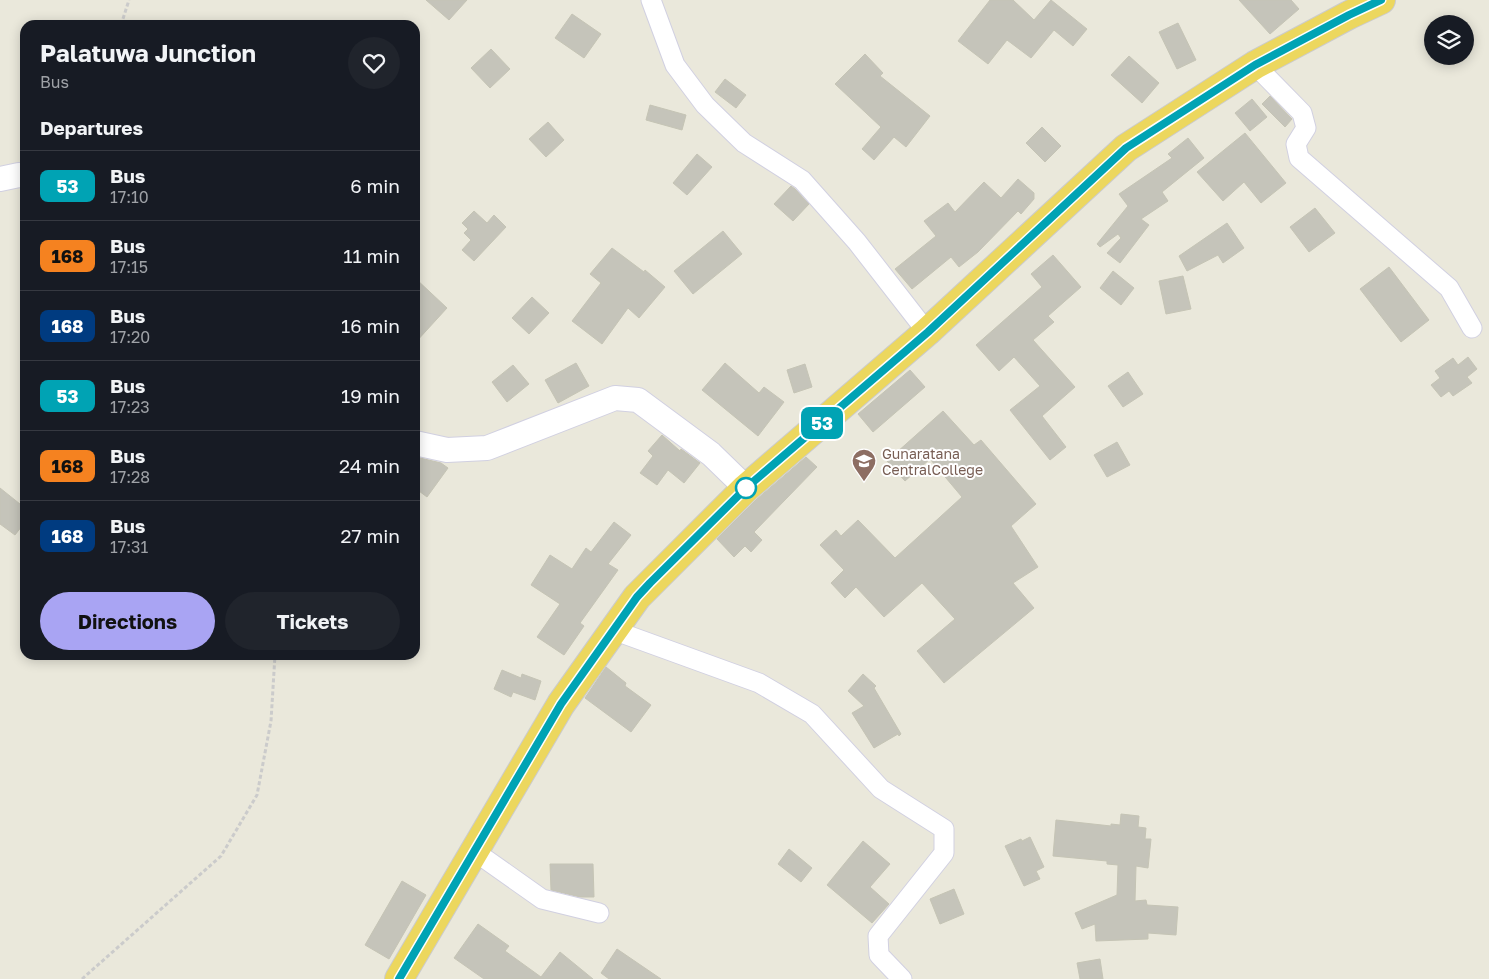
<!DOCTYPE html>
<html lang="en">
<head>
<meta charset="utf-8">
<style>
  body { margin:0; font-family:"Golos Text",sans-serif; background:#20242c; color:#f1f3f6; height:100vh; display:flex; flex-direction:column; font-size:19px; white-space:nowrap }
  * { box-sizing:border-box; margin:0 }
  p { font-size:16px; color:#9ea1a6 }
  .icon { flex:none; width:28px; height:28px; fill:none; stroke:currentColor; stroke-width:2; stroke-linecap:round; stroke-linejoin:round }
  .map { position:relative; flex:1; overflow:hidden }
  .panel { position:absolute; left:20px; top:20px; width:400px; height:640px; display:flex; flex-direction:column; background:#171b24; border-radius:15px; box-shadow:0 2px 12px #0003 }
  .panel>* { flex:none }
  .badge { padding:0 10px; border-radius:8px; font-size:18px; line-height:32px }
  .buttons { position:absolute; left:1424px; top:15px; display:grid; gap:10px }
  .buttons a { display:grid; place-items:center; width:50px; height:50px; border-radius:50%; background:#171b24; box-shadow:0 2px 12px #0003; font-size:25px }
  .map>.badge { position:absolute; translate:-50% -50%; box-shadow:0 0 0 2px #fff }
  h2 { padding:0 20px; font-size:19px; line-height:45px }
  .round { display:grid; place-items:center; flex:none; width:52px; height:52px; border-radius:26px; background:#20242c }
  .headline { display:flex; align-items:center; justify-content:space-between; height:85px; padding:0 20px }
  h1 { font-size:24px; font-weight:700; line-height:38px }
  .cta { display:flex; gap:10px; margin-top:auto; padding:10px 20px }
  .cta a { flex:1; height:58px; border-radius:30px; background:#a9a4f3; color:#111; font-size:20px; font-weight:700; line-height:58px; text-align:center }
  .cta a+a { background:#20242c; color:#f1f3f6 }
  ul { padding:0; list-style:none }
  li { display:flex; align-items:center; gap:15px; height:70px; padding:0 20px; border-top:1px solid #363941 }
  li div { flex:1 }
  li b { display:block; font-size:19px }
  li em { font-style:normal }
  li .badge { min-width:55px; font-weight:700; text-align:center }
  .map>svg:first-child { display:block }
  .building { fill:#c5c4ba; stroke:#c5c4b5 }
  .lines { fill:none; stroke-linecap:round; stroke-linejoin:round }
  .minor-casing { stroke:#d1d0e1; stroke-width:21 }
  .tertiary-casing { stroke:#d1d0e1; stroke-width:26 }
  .trunk-casing { stroke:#cbcbcb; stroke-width:30 }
  .path { stroke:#cbcbcb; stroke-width:3; stroke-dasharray:4 2.5; stroke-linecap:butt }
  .minor { stroke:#fff; stroke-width:19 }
  .tertiary { stroke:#fff; stroke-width:24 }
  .trunk { stroke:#ecd75e; stroke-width:28 }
  .line-casing { stroke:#fff; stroke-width:11 }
  .line { stroke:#00a3b4; stroke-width:8 }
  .stop-dot { fill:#fff; stroke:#00a3b4; stroke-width:2.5 }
  .labels { text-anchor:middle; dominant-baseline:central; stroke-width:4; stroke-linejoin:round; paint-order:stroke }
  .education-label { font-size:14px; fill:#785e54; stroke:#fff; text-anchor:start }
</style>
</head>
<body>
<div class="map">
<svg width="1489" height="979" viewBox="0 0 1489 979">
  <rect width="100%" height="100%" fill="#eae8db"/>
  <g class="building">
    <path d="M426 0H467L449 20Z"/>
    <path d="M990 0H1013L1034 20 1051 0 1087 29 1073 46 1054 30 1031 58 1007 40 988 64 958 41Z"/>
    <path d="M1239 0H1291L1299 9 1270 34Z"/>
    <path d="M572 14 601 34 584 58 555 38Z"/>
    <path d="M1178 23 1196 60 1177 69 1159 32Z"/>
    <path d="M491 49 510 69 490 88 471 68Z"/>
    <path d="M865 54 883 73 880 76 930 116 906 147 894 137 874 160 862 149 881 127 835 84Z"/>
    <path d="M1129 56 1159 83 1142 103 1111 75Z"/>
    <path d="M725 79 746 95 736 108 715 92Z"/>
    <path d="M1270 96 1292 119 1285 127 1262 104Z"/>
    <path d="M1252 99 1267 117 1250 131 1235 113Z"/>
    <path d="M650 105 686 115 682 130 646 120Z"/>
    <path d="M548 122 564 140 546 157 529 139Z"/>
    <path d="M1042 127 1061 146 1045 162 1026 143Z"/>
    <path d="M1245 133 1286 183 1261 203 1244 182 1223 201 1197 172Z"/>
    <path d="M1188 138 1204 158 1162 192 1168 201 1141 219 1149 225 1120 263 1107 253 1121 238 1118 234 1100 247 1097 244 1128 206 1119 194 1172 158 1168 154Z"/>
    <path d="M697 154 712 167 687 195 673 183Z"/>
    <path d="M1018 179 1034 193V199L1021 214 1018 211 978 252 959 267 951 257 912 289 895 269 936 236 924 221 948 203 955 212 984 182 1001 198Z"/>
    <path d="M791 186 795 189 809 204 793 221 774 204Z"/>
    <path d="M1315 208 1335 233 1309 252 1290 227Z"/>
    <path d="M474 211 487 223 494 215 506 227 474 261 462 250 471 240 464 233 468 229 462 223Z"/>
    <path d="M1227 223 1244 248 1223 263 1218 255 1187 271 1179 256Z"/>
    <path d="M723 231 742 254 693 294 674 271Z"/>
    <path d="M612 248 644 272 645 270 665 287 639 318 628 308 602 344 572 321 601 283 590 274Z"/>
    <path d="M1053 255 1081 287 1048 316 1054 322 1033 340 1075 387 1042 416 1066 447 1050 460 1010 410 1040 386 1014 357 999 371 976 345 1042 287 1031 274Z"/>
    <path d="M1389 267 1429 320 1401 342 1360 289Z"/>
    <path d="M1113 271 1134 288 1121 305 1100 288Z"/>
    <path d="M1183 276 1191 309 1166 314 1159 281Z"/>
    <path d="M415 278 447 308 415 343Z"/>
    <path d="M532 297 549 313 529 334 512 318Z"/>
    <path d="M1468 357 1477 369 1467 377 1472 383 1453 396 1449 391 1441 397 1431 385 1440 378 1435 371 1453 358 1458 365Z"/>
    <path d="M576 363 589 386 558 403 545 380Z"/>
    <path d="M725 363 759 393 764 387 784 402 758 436 702 390Z"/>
    <path d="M805 364 812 387 794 393 787 370Z"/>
    <path d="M513 365 529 384 507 402 492 382Z"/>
    <path d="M910 370 925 387 873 432 858 414Z"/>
    <path d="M1128 372 1143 394 1123 407 1108 386Z"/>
    <path d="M943 411 974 445 981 440 1036 504 1011 526 1038 567 1013 583 1034 608 944 683 917 651 955 619 922 583 884 617 856 587 845 598 831 583 844 570 820 545 836 530 841 536 858 520 895 558 962 497 930 459 905 481 887 461Z"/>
    <path d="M662 435 680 451 681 449 700 463 684 483 668 470 657 485 640 473 653 456 648 451Z"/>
    <path d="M1117 442 1130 465 1107 477 1094 455Z"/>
    <path d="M416 457 441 463 448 468 427 497 415 488Z"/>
    <path d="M806 457 817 467 754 532 762 540 751 552 745 546 734 557 717 539 757 499Z"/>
    <path d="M0 488 25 508V522L15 535 0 524Z"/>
    <path d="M614 522 631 535 608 564 618 570 580 623 584 626 564 655 537 637 560 604 531 585 550 555 572 569 586 548 591 552Z"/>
    <path d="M606 667 626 683 625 686 651 705 631 732 585 698Z"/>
    <path d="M502 670 521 678 522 674 541 681 535 700 513 692 511 697 494 689Z"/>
    <path d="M863 674 876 686 874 688 901 734 899 736 898 734 874 748 852 713 864 706 848 691Z"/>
    <path d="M1121 814 1139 816 1138 827 1146 828 1145 839H1151L1148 868 1136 866 1135 901 1146 900 1147 905 1178 907 1176 935 1148 933V939L1096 941 1095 924 1082 929 1075 913 1117 895 1118 865 1107 864V861L1053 856 1056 820 1111 826V824L1120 825Z"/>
    <path d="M1030 837 1044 867 1036 871 1040 879 1024 886 1005 846 1021 839 1022 841Z"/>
    <path d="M863 841 890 864 870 887 889 904 872 923 827 885Z"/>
    <path d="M789 849 812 868 801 882 778 864Z"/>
    <path d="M550 864H593L594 897H580L551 890Z"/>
    <path d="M402 881 426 895 389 959 365 945Z"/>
    <path d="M954 889 964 914 940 924 930 899Z"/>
    <path d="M478 924 509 946 505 951 541 977 560 952 593 979H484L454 958Z"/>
    <path d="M617 949 661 979H609L601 973Z"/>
    <path d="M1100 959 1103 979H1080L1077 963Z"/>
  </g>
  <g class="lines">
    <defs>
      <g id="minor">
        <path d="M651 0 675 65 705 105 744 143 802 180 857 242 927 332"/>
        <path d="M1255 65 1302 113 1306 128 1296 144 1299 158 1449 288 1472 328"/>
        <path d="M613 630 759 683 812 714 881 789 944 829V853L878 936 879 955 902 979"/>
        <path d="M474 851 542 899 599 913"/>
      </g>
      <g id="tertiary">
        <path d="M0 179 19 175 25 176"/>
        <path d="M415 443 447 450 487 448 615 398 638 400 711 454 746 488"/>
      </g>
      <path id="trunk" d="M399 979 561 704 637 597 746 488 927 332 1126 148 1255 65 1349 15 1381 0"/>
    </defs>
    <use href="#minor" class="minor-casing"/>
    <use href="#tertiary" class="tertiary-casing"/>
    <use href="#trunk" class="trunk-casing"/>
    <g class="path">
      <path d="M121 25 129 0"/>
      <path d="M82 979 221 856 257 795 271 721 275 655"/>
    </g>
    <use href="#minor" class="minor"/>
    <use href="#tertiary" class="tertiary"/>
    <use href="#trunk" class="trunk"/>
  </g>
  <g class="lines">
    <defs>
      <path id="line" d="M399 979 561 704 637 597 650 583 746 488 928 332 1126 148 1255 65 1349 15 1381 0"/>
    </defs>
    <use href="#line" class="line-casing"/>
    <use href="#line" class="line"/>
  </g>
  <defs>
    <symbol id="school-pin" viewBox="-11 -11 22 30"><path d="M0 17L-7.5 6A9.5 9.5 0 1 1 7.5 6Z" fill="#8d6e63" stroke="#fff"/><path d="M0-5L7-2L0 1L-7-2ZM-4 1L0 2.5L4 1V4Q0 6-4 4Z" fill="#fff"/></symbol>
  </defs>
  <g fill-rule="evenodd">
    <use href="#school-pin" x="850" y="447" width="28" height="38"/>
  </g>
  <circle class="stop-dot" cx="746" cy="488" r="10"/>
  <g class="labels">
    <g class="education-label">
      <text x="882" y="453">Gunaratana<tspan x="882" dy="16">CentralCollege</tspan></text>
    </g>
  </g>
</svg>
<div class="buttons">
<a><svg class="icon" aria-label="layers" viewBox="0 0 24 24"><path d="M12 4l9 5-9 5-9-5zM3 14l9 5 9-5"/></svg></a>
</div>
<b class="badge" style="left:822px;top:423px;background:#00a3b4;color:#fff">53</b>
<section class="panel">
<div class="headline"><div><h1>Palatuwa Junction</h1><p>Bus</p></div><a class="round"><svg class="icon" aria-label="heart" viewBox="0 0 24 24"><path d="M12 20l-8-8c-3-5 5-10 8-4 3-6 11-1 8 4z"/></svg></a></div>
<h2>Departures</h2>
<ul>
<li><span class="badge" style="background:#00a3b4;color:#fff">53</span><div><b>Bus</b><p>17:10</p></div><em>6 min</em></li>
<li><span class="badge" style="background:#f58220;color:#111">168</span><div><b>Bus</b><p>17:15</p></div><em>11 min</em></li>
<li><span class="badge" style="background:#003b80;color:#fff">168</span><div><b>Bus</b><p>17:20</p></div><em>16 min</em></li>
<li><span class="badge" style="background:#00a3b4;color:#fff">53</span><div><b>Bus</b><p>17:23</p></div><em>19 min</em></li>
<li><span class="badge" style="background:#f58220;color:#111">168</span><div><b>Bus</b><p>17:28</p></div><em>24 min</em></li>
<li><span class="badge" style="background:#003b80;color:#fff">168</span><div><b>Bus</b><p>17:31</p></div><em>27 min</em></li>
</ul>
<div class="cta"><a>Directions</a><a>Tickets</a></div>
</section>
</div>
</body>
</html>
